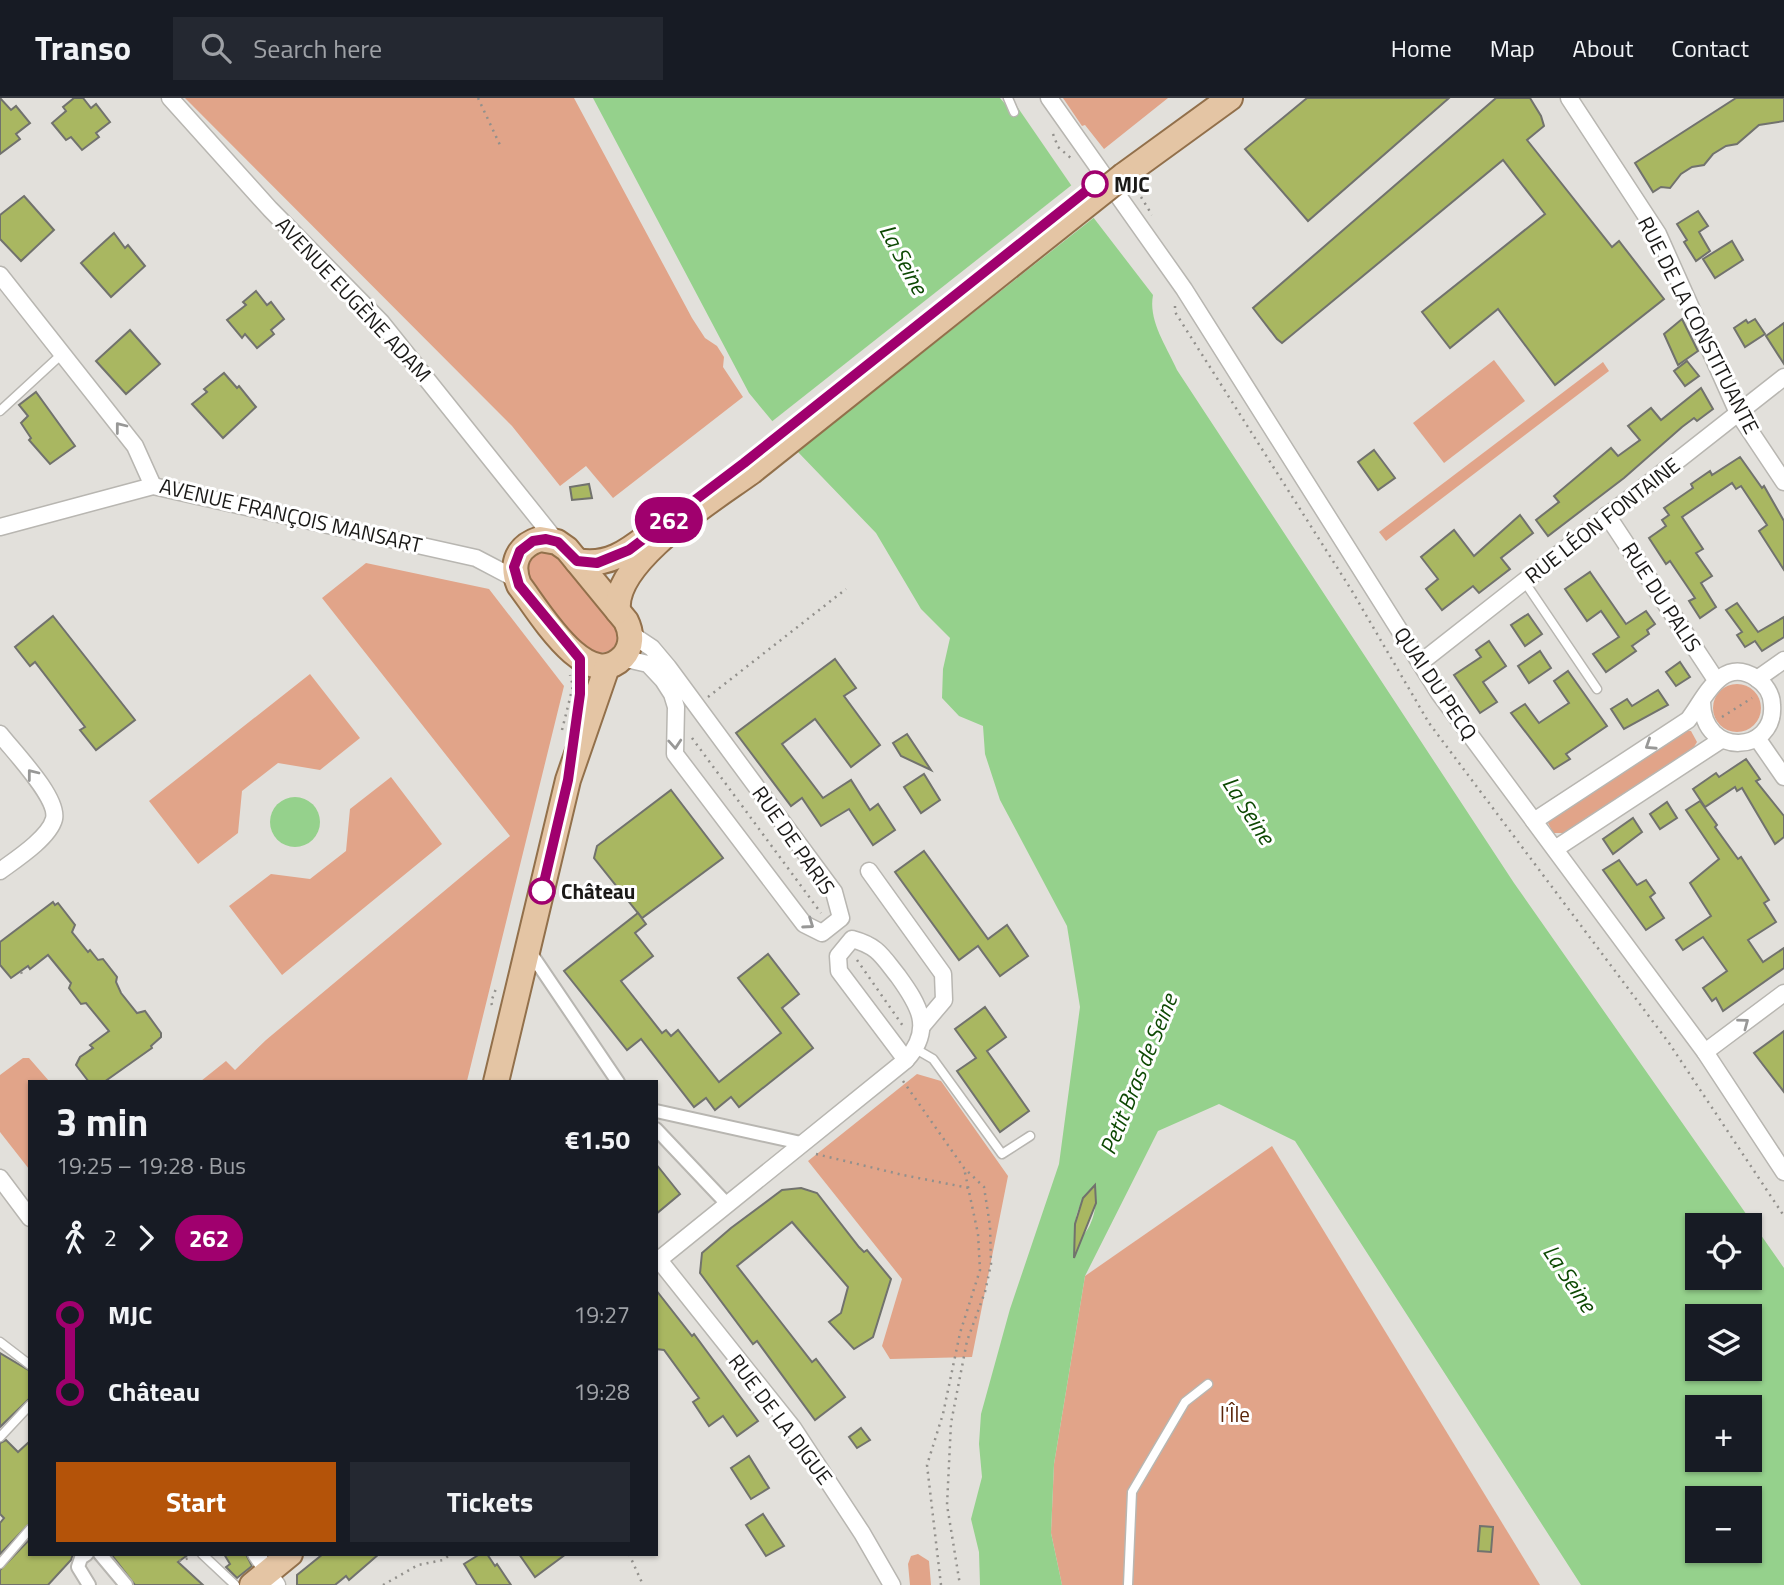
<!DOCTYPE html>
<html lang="en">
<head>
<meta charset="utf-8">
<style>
  body { margin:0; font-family:"Titillium Web",sans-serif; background:#242831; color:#f1f3f6; height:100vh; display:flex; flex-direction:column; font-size:26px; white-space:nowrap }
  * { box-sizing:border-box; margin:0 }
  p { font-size:23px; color:#9ea1a6 }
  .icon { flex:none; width:38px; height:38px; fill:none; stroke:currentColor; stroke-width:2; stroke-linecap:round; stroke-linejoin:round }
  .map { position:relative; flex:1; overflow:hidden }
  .panel { position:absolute; left:28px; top:982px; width:630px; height:476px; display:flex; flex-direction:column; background:#171b24; border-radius:0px; box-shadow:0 2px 5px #0004 }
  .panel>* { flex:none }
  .badge { padding:0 14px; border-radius:23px; font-size:24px; line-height:46px }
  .tools { position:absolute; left:1685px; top:1115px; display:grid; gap:14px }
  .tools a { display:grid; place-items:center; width:77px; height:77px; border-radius:0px; background:#171b24; box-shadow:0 2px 5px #0004; font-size:35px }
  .map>.badge { position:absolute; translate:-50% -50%; box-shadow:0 0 0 4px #fff }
  .legs { display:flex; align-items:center; gap:10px; height:77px; padding:0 28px; font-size:23px }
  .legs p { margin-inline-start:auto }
  .headline { display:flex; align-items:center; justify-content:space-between; height:119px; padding:0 28px }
  h1 { font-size:38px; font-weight:700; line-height:52px }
  .action { display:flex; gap:14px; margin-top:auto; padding:14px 28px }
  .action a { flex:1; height:80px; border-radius:0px; background:#b45309; color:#fff; font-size:28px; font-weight:700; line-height:80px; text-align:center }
  .action a+a { background:#242831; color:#f1f3f6 }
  ul { padding:0 28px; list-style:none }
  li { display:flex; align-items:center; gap:24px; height:77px; font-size:26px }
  li i { display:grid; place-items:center; width:10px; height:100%; margin:0 9px; background:currentColor }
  li i::after { content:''; width:18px; height:18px; margin:-9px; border:5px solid; border-radius:50%; background:#171b24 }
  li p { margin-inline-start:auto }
  li:first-child i { background:linear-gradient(#0000 50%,currentColor 0) }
  li:last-child i { background:linear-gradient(currentColor 50%,#0000 0) }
  header { display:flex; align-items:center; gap:42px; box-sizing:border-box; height:98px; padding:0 35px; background:#171b24; border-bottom:2px solid #363941 }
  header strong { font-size:33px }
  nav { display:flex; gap:38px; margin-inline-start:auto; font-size:24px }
  .search { width:490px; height:63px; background:#242831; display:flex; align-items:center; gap:18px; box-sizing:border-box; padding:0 24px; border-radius:0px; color:#9ea1a6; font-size:26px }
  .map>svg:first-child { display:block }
  .green { fill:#e1a489 }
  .water { fill:#95d18c; fill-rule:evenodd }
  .pier { fill:#e2e0db }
  .building { fill:#a9b761; stroke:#71726d; stroke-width:2 }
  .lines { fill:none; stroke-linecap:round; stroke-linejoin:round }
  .service-casing { stroke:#b8b6b1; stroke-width:11 }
  .pedestrian-casing { stroke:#b8b6b1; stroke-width:16 }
  .minor-casing { stroke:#b8b6b1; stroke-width:19 }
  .primary-casing { stroke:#92704b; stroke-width:28 }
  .path { stroke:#92908c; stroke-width:2.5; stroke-dasharray:2 5; stroke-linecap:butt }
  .service { stroke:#fff; stroke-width:8 }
  .pedestrian { stroke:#fff; stroke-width:12 }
  .minor { stroke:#fff; stroke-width:16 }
  .primary { stroke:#e4c5a4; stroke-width:24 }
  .primary-bridge-casing { stroke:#92704b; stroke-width:28; stroke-linecap:butt }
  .primary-bridge { stroke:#e4c5a4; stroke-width:24 }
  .oneway { stroke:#989897 }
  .line-1-casing { stroke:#fff; stroke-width:16 }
  .line-1 { stroke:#a0006e; stroke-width:10 }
  .stop-1-dot { fill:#fff; stroke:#a0006e; stroke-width:3.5 }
  .labels { text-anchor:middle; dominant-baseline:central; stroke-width:6; stroke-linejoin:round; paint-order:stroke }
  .stop-label { font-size:21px; font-weight:bold; fill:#1a1917; stroke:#fff; text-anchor:start }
  .street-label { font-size:21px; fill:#1a1917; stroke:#fff }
  .park-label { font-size:21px; fill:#5a250a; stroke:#fff }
  .water-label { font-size:23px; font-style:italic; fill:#0d4903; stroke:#fff }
</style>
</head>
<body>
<header>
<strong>Transo</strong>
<div class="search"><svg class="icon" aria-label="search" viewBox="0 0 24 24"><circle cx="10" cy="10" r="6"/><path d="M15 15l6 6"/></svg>Search here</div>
<nav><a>Home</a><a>Map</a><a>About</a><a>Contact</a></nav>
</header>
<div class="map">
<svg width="1784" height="1487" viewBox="0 0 1784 1487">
  <rect width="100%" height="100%" fill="#e2e0db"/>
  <g class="green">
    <path d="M185 0H574L692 220 705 240 717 248 724 259 723 269 743 299 613 400 586 368 560 388 512 328Z"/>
    <path d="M1063 0H1168L1104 51 1085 27 1082 28Z"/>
    <path d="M1494 262 1525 303 1444 365 1413 325Z"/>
    <path d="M1603 264 1609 273 1386 443 1379 434Z"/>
    <path d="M554 452 616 525 617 545C591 582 544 502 529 482 525 462 533 453 554 452Z"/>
    <path d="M366 465 489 491 564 588 467 983H201L226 963 235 972 266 942 510 738 322 500Z"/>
    <path d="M310 576 360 640 320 672 278 665 242 693 238 735 198 766 149 703Z"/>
    <circle cx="1737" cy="610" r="24"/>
    <path d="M1683 632 1691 633 1697 644 1692 652 1566 735H1553L1548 725 1552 719Z"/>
    <path d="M391 679 442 746 282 877 229 808 271 776 310 781 346 753 350 711Z"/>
    <path d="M23 960H29L49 983 30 984 29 1071 0 1034V977Z"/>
    <path d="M917 976 941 983 1008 1078 972 1259 890 1261 882 1248 902 1181 808 1063Z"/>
    <path d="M1272 1048 1540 1487H1062L1051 1435 1054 1366 1085 1178Z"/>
    <path d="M918 1456 929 1463 931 1487H910L908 1466 911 1458Z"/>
  </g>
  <g class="water">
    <path d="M593 0H1000L1006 7 1014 4 1093 119 1153 197C1148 223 1167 249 1177 272L1514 785 1784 1170V1487H1581L1295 1043 1219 1006 1158 1033 1085 1178 1054 1366 1051 1435 1062 1487H980L979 1454 971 1421 982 1379 979 1346 981 1316 1010 1211 1059 1066 1080 909 1067 828 1000 702 985 656 983 628 959 618 942 600 943 571 950 540 921 511 876 435 797 353 749 295ZM1094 1091C1099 1106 1092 1133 1078 1141 1070 1125 1080 1100 1094 1091ZM1698 1127H1750V1180H1698ZM1698 1218H1750V1270H1698ZM1698 1309H1750V1362H1698ZM1698 1400H1750V1452H1698Z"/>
    <circle cx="295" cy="724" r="25"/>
  </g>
  <path class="pier" d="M1073 86 1096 118 795 355 770 325Z"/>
  <g class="building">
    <path d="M0 0 11 12 16 8 30 25 16 36 20 41 0 56Z"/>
    <path d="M74 0H83L91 10 96 6 110 24 96 35 99 39 82 52 71 39 66 42 52 25 66 13 63 9Z"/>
    <path d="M1307 0H1449L1308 123 1245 51Z"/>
    <path d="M1496 0H1530L1541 18 1544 28 1527 42 1612 149 1619 143 1664 201 1555 287 1498 211 1450 250 1422 214 1545 116 1503 62 1282 245 1277 241 1253 210Z"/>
    <path d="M1736 0H1784V23L1759 27 1737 46 1726 48 1713 56 1704 67 1692 69 1681 76 1670 90 1661 89 1653 94 1635 65Z"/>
    <path d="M24 98 54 132 21 163 0 141V117Z"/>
    <path d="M1698 113 1708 128 1699 134 1710 153 1696 163 1684 144 1687 142 1677 126Z"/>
    <path d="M114 135 125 150 128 147 145 168 111 199 81 165Z"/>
    <path d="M1732 143 1743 162 1715 180 1703 161Z"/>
    <path d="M256 193 267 207 271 204 284 221 271 232 274 236 257 250 245 236 242 240 227 222 246 207 243 204Z"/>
    <path d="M1682 221 1698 253 1678 267 1664 236Z"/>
    <path d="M1755 221 1765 236 1745 249 1734 230 1746 222 1748 225Z"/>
    <path d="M1784 225V266L1766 238Z"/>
    <path d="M130 232 160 266 126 296 96 263Z"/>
    <path d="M1687 263 1699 278 1685 288 1674 273Z"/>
    <path d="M224 275 237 290 239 288 256 309 223 340 192 306 207 294 204 291Z"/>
    <path d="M1701 290 1713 311 1697 323 1694 320 1682 329 1624 380 1548 438 1536 422 1559 404 1554 398 1611 350 1618 358 1640 342 1628 328 1651 310 1661 322Z"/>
    <path d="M36 294 75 348 50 366 29 342 31 340 21 325 28 318 19 307Z"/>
    <path d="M1374 352 1395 380 1378 392 1358 364Z"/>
    <path d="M1740 359 1762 390 1764 388 1784 423V472L1759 433 1767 427 1741 388 1736 391 1732 385 1682 419 1703 451 1696 455 1712 478 1701 485 1716 509 1700 520 1689 503 1695 500 1670 463 1666 466 1649 440 1666 428 1662 422 1669 417 1664 410 1693 390 1691 386 1710 373 1712 377Z"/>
    <path d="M589 386 592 400 572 402 570 389Z"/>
    <path d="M1520 417 1533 435 1501 460 1510 471 1479 495 1473 488 1442 512 1426 491 1438 481 1421 459 1454 432 1474 458Z"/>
    <path d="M1590 474 1626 526 1646 513 1655 526 1647 532 1649 536 1632 548 1636 553 1606 574 1593 556 1619 539 1601 513 1587 523 1565 491Z"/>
    <path d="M1737 505 1758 534 1784 519V539L1762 553 1755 543 1745 549 1737 537 1742 534 1726 512Z"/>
    <path d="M1528 516 1542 536 1525 548 1511 527Z"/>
    <path d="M53 518 135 622 96 652 80 632 85 629 35 564 30 568 15 549Z"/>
    <path d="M1489 543 1506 568 1483 584 1497 604 1480 615 1454 577 1481 559 1476 552Z"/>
    <path d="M1540 553 1551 570 1529 585 1518 568Z"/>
    <path d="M835 561 856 590 844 598 880 647 851 669 815 621 782 646 823 700 851 682 870 712 878 706 895 732 873 747 849 711 821 728 802 700 791 708 736 635Z"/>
    <path d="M1680 564 1690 579 1676 588 1666 574Z"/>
    <path d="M1568 573 1607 628 1566 656 1570 661 1554 671 1511 615 1525 606 1539 625 1569 605 1554 583Z"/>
    <path d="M1658 592 1668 607 1624 631 1611 611 1627 601 1632 608Z"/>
    <path d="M907 636 931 672 901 658 893 645Z"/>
    <path d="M1746 661 1760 681 1756 683 1784 718V739L1775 746 1742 690 1737 693 1735 689 1705 709 1693 691 1716 675 1719 679Z"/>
    <path d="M924 676 940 702 921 715 904 689Z"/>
    <path d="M671 692 723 760 642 820 594 760 597 748Z"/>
    <path d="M1700 703 1717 727 1715 729 1738 761 1741 759 1769 802 1764 805 1776 824 1748 842 1763 864 1784 850V870L1723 913 1716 900 1712 903 1703 890 1727 873 1703 839 1683 852 1676 842 1711 818 1690 785 1719 761 1686 712Z"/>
    <path d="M1667 704 1677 720 1660 731 1650 716Z"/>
    <path d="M1633 720 1642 734 1613 756 1603 741Z"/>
    <path d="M924 753 988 841 1007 827 1028 858 1000 878 978 848 959 862 895 774Z"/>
    <path d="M1619 762 1637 787 1646 782 1655 795 1650 799 1664 820 1646 832 1603 772Z"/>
    <path d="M53 804 55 807 58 805 75 827 72 834 88 854 90 852 98 862 103 861 117 879 116 884 121 895 137 915 145 913 161 935V939L151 948 152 950 104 984H89L76 967 80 959 93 950 90 947 109 933 86 905 81 906 69 890 71 885 48 857 30 871 28 868 11 880 0 867V844Z"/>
    <path d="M638 815 646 826 635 835 653 858 621 883 662 935 666 932 671 938 678 932 719 984 781 935 738 880 768 856 799 896 782 910 813 950 739 1009 731 999 715 1012 706 1000 694 1009 641 941 627 952 564 873Z"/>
    <path d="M985 909 1006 939 987 953 1029 1013 1000 1034 957 973 976 960 955 931Z"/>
    <path d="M1784 933V994L1754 955Z"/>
    <path d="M656 1066 680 1096 656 1116Z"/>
    <path d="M1095 1087 1096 1105 1074 1160 1075 1126 1083 1100Z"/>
    <path d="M801 1090 817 1095 859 1149 864 1154 867 1152 891 1181 873 1239 854 1251 829 1224 841 1215 848 1189 792 1124 737 1168 812 1264 816 1261 845 1299 815 1322 757 1243 753 1246 700 1175 702 1155 731 1130 782 1092Z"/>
    <path d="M656 1192 692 1238 694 1236 758 1323 737 1338 723 1318 709 1328 693 1304 699 1300 664 1252 656 1251Z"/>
    <path d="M0 1255 30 1273V1300L0 1329Z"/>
    <path d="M861 1330 870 1342 857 1350 849 1339Z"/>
    <path d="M6 1342 18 1354 30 1343V1425L0 1456V1425L4 1420 0 1416V1345Z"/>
    <path d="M749 1358 769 1390 751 1401 731 1370Z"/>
    <path d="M763 1416 784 1448 766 1458 746 1427Z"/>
    <path d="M1480 1428 1493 1429 1491 1454 1478 1453Z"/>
    <path d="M30 1441V1456H73L71 1462 48 1487H0V1472Z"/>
    <path d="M111 1456H189L178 1464 203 1487H135Z"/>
    <path d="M224 1456H246L252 1468 237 1480 226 1469 230 1466Z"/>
    <path d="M323 1456H379L349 1482 346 1478 335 1487H297V1477Z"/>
    <path d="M480 1456H487L495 1468 497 1466 511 1487H477L464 1466Z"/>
    <path d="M519 1456H566L535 1479Z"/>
  </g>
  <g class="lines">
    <defs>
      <g id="service">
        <path d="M1008 0 1014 14"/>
        <path d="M0 313 63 255"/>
        <path d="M1524 483 1597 591"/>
        <path d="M914 950 933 961 1002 1056 1030 1038"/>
        <path d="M0 1244 30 1267"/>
        <path d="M0 1339 30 1307"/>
        <path d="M202 1456 235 1487"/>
        <path d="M0 1466 30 1431"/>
        <path d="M1128 1487 1132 1394 1185 1304 1208 1286"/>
      </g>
      <g id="pedestrian">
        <path d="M528 851 618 984"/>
        <path d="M656 1013 801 1045"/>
        <path d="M656 1031 727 1106"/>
        <path d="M87 1456 81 1460 78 1469 89 1487"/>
        <path d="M100 1456 126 1487"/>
      </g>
      <g id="minor">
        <path d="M170 0 270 111 381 224 557 444"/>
        <path d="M1049 0 1184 191 1439 595 1705 954 1784 1074"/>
        <path d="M1569 0 1658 136 1738 315 1784 384"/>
        <path d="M0 177 135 348 153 388"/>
        <path d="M1607 417 1716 582"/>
        <path d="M0 429 153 388 476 460 516 481"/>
        <path d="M622 560 648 566 663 582 672 596 676 609 675 656 804 826 822 835 841 820 834 794 668 569 652 550 631 536"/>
        <path d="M1420 565 1784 279"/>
        <path d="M1757 581 1784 562"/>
        <path d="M0 636C13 653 59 700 54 721 49 740 15 762 0 773"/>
        <path d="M1757 640 1784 679"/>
        <path d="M1534 723 1688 622C1704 602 1721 557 1756 580 1765 586 1772 596 1772 607 1776 655 1703 661 1702 604"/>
        <path d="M1555 751 1721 642"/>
        <path d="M869 773 943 876 944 902 922 928"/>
        <path d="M852 841C878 848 882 858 898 878 919 907 934 931 906 962L839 873 838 858Z"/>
        <path d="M1705 954 1784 895"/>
        <path d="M0 1080 30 1120"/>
        <path d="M659 1162 793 1330 862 1435 892 1487"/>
        <path d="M656 1164 906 962"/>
        <path d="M256 1456 277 1487"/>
      </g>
      <g id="primary">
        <path d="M1124 77 1230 0"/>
        <path d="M540 441 557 444 567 451 626 523C632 535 632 549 623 559 587 597 537 510 519 487 510 465 518 448 540 441Z"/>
        <path d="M577 463C607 469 627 454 649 437"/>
        <path d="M618 513C612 463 714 401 751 374"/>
        <path d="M496 984 568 682 607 569"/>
        <path d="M252 1487 290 1456"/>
      </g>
    </defs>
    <use href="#service" class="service-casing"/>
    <use href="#pedestrian" class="pedestrian-casing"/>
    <use href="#minor" class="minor-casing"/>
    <use href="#primary" class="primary-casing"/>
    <g class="path">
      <path d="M478 0 500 47"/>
      <path d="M1053 36 1058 49 1072 61"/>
      <path d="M1141 99 1152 117"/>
      <path d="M1175 208V214L1352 493 1429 625 1669 945 1784 1118"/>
      <path d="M708 599 846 491"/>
      <path d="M1722 619 1752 600"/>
      <path d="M562 632 573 588 570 577"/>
      <path d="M692 640 821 815"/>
      <path d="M857 862 903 928"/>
      <path d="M21 874 22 876"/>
      <path d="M492 907 491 904 497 888"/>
      <path d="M903 983 964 1070 984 1089 990 1128 991 1166 985 1194 967 1243 951 1325 947 1407 960 1487"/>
      <path d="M816 1056 903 1077 969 1090"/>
      <path d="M174 1456 176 1459"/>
      <path d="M629 1456 643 1487"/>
      <path d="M179 1463 192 1459"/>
      <path d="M383 1487 418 1467 443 1462 451 1456"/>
      <path d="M941 1487 927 1367 943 1316 960 1235 980 1172 978 1136 964 1070"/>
    </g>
    <use href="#service" class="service"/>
    <use href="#pedestrian" class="pedestrian"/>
    <use href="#minor" class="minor"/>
    <use href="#primary" class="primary"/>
    <defs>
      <path id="primary-bridge" d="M751 374 1124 77"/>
    </defs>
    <use href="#primary-bridge" class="primary-bridge-casing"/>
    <use href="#primary-bridge" class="primary-bridge"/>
  </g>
  <defs><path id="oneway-chevron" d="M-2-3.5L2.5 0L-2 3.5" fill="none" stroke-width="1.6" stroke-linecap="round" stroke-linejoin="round" transform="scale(1.75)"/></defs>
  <g class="oneway">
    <use href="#oneway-chevron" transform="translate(120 329) rotate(-128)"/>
    <use href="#oneway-chevron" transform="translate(675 646) rotate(86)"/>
    <use href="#oneway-chevron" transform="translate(1650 647) rotate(147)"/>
    <use href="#oneway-chevron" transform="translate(32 676) rotate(-128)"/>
    <use href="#oneway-chevron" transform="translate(809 826) rotate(35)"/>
    <use href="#oneway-chevron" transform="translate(1744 925) rotate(-37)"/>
  </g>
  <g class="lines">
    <defs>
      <path id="line-1" d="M542 793 568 682 580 596V561L519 487 514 469 520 453 533 443 546 441 558 444 577 463 597 465 629 452 744 365 1095 86"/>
    </defs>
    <use href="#line-1" class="line-1-casing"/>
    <use href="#line-1" class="line-1"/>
  </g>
  <g class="stop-1-dot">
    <circle cx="1095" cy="86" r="12"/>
    <circle cx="542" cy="793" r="12"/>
  </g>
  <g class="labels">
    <g class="stop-label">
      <text x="1114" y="86">MJC</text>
      <text x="561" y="793">Château</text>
    </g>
    <g class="street-label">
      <text transform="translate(354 201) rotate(47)">AVENUE EUGÈNE ADAM</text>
      <text transform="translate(1699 227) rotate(63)">RUE DE LA CONSTITUANTE</text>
      <text transform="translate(291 417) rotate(13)">AVENUE FRANÇOIS MANSART</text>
      <text transform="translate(1602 422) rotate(-38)">RUE LÉON FONTAINE</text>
      <text transform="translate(1662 499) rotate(57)">RUE DU PALIS</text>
      <text transform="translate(1436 585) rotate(56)">QUAI DU PECQ</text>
      <text transform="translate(794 742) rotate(55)">RUE DE PARIS</text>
      <text transform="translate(781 1321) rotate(53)">RUE DE LA DIGUE</text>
    </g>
    <g class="park-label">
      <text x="1235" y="1316">l'Île</text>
    </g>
    <g class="water-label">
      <text transform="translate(904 161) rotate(62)">La Seine</text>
      <text transform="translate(1249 712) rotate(57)">La Seine</text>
      <text transform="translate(1138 976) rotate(-68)">Petit Bras de Seine</text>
      <text transform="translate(1570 1180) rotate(56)">La Seine</text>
    </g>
  </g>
</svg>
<div class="tools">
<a><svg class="icon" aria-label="locate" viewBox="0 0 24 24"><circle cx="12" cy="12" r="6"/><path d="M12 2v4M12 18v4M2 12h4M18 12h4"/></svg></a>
<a><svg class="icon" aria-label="layers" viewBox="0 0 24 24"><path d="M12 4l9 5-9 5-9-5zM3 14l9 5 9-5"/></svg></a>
<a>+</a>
<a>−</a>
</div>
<b class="badge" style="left:669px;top:422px;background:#a0006e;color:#fff">262</b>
<section class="panel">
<div class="headline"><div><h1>3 min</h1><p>19:25 – 19:28 · Bus</p></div><b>€1.50</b></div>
<div class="legs"><svg class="icon" aria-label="walk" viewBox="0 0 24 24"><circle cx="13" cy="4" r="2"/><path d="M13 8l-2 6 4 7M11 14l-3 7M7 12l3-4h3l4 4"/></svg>2<svg class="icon" aria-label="forward" viewBox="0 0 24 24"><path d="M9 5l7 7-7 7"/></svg><b class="badge" style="background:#a0006e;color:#fff">262</b></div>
<ul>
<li><i style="color:#a0006e"></i><b>MJC</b><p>19:27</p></li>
<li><i style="color:#a0006e"></i><b>Château</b><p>19:28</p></li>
</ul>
<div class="action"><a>Start</a><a>Tickets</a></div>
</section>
</div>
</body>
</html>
